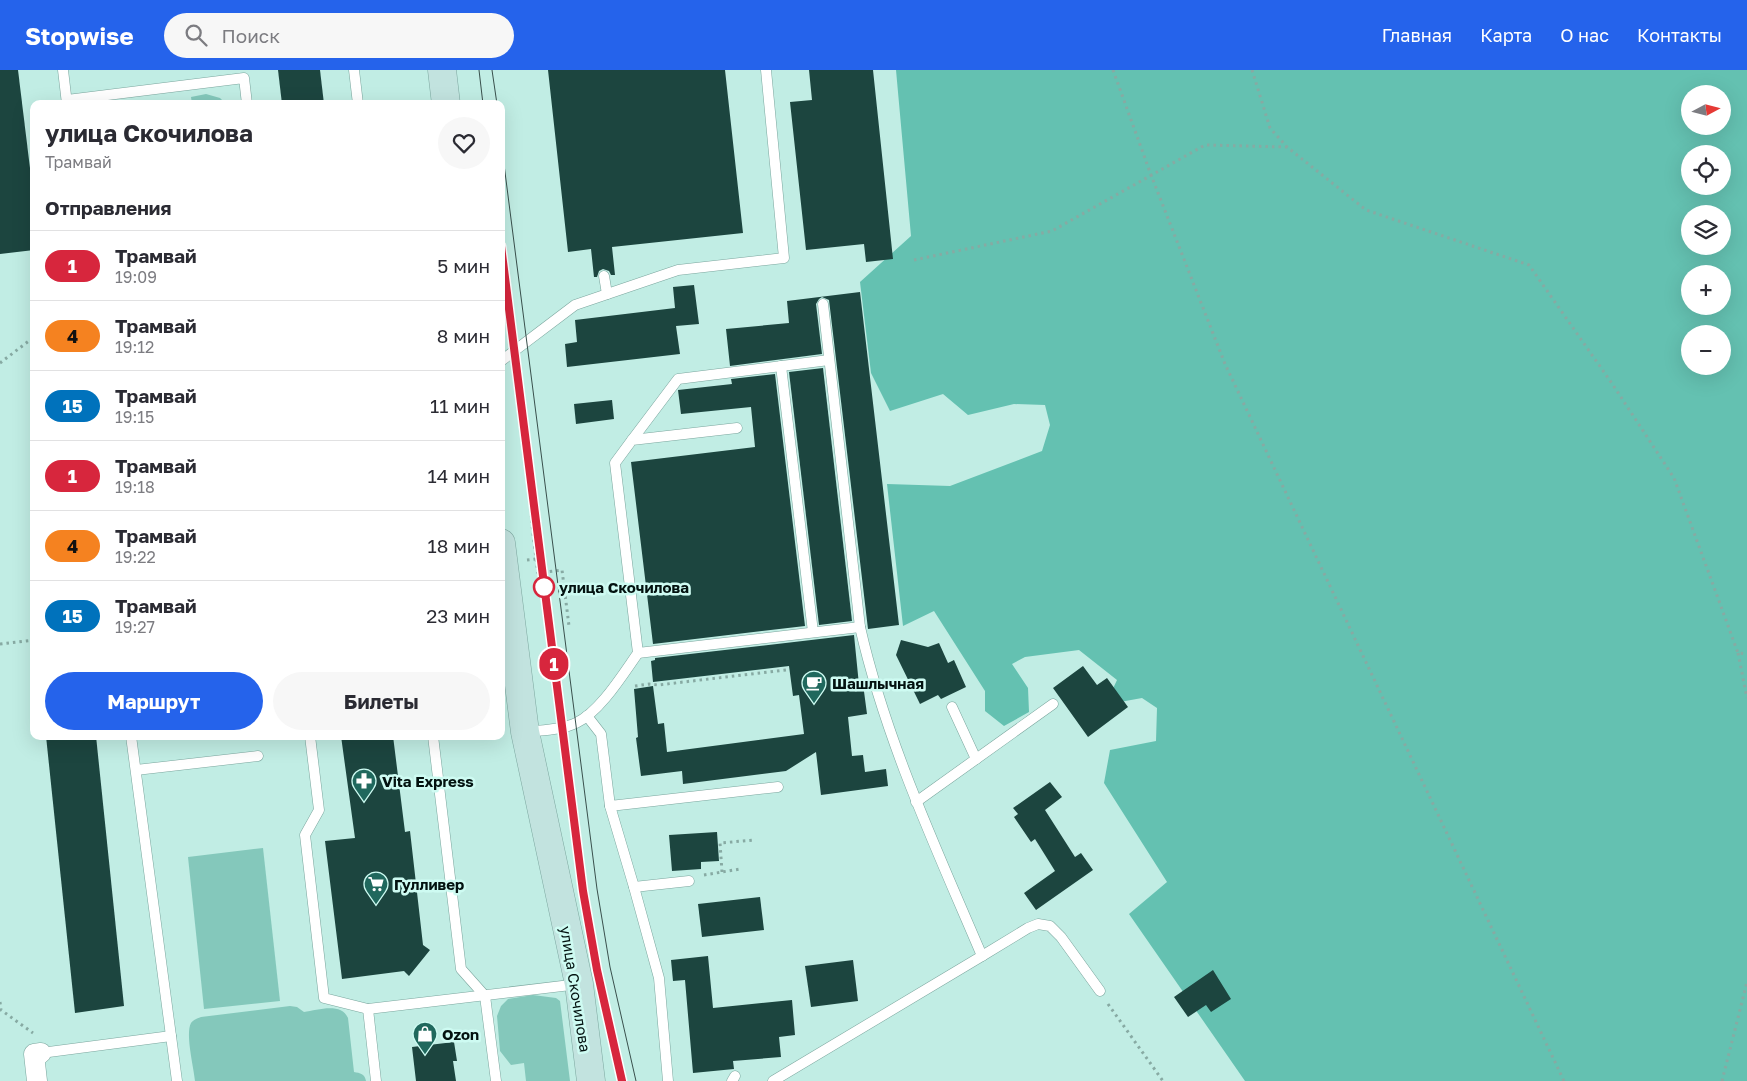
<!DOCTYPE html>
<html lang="ru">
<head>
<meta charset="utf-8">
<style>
  body { margin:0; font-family:"Golos Text",sans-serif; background:#f7f7f7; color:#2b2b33; height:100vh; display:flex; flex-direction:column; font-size:19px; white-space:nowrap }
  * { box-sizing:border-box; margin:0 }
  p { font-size:16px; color:#7c7c81 }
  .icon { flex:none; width:28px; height:28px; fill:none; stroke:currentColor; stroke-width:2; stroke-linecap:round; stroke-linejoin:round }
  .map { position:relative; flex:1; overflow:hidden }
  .panel { position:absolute; left:30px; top:30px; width:475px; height:640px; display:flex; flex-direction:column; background:#fff; border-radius:10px; box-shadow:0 5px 20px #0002 }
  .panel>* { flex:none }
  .badge { padding:0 10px; border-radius:16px; font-size:18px; line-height:32px }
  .needle { width:32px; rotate:83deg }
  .controls { position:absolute; left:1681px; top:15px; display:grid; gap:10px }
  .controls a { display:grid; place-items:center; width:50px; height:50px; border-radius:50%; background:#fff; box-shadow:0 5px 20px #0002; font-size:25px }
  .map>.badge { position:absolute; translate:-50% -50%; box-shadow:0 0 0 2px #fff }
  h2 { padding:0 15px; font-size:19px; line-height:45px }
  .round { display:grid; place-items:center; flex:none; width:52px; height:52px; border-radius:26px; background:#f7f7f7 }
  .overview { display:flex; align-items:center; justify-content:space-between; height:85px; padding:0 15px }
  h1 { font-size:24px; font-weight:700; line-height:38px }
  .button { display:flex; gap:10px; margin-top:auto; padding:10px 15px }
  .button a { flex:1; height:58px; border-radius:30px; background:#2563eb; color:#fff; font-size:20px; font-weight:700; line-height:58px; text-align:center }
  .button a+a { background:#f7f7f7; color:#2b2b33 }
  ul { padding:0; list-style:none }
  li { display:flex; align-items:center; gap:15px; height:70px; padding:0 15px; border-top:1px solid #e1e1e2 }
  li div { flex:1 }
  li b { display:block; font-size:19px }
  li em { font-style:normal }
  li .badge { min-width:55px; font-weight:700; text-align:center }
  header { display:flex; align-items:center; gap:30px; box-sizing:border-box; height:70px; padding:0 25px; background:#2563eb; color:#fff }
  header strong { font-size:24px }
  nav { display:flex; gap:28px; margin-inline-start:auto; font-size:18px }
  .search { width:350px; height:45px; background:#f7f7f7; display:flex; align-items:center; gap:12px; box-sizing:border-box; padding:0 18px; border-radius:28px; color:#7c7c81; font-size:19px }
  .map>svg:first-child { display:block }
  .green { fill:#84c8bb }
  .forest { fill:#64c1b1; fill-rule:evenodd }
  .building { fill:#1c453f }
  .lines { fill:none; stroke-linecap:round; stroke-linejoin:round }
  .lane-casing { stroke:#7ba69e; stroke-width:11 }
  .street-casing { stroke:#7ba69e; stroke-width:21 }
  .secondary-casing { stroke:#7ba69e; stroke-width:29 }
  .path { stroke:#87aaa3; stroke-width:3; stroke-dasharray:2.5 4; stroke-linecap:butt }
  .lane { stroke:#fff; stroke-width:10 }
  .street { stroke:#fff; stroke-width:20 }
  .secondary { stroke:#c2e3df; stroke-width:28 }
  .tram { stroke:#39504c; stroke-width:1 }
  .line-casing { stroke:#fff; stroke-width:11 }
  .line { stroke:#d7263d; stroke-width:8 }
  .stop-dot { fill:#fff; stroke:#d7263d; stroke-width:2.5 }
  .labels { text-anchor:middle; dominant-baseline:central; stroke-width:5; stroke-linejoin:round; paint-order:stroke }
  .stop-label { font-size:15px; font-weight:bold; fill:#031210; stroke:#cefbf2; text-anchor:start }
  .poi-label { font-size:15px; font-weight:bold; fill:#031210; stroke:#cefbf2; text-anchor:start }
  .street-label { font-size:15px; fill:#031210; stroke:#cefbf2 }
</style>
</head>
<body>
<header>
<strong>Stopwise</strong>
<div class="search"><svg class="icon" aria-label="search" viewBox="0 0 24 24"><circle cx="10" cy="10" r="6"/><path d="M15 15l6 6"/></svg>Поиск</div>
<nav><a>Главная</a><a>Карта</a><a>О нас</a><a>Контакты</a></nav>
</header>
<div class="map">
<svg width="1747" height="1011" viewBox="0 0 1747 1011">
  <rect width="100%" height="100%" fill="#c1ede4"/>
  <g class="green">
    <path d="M206 24 220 28 226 34H192L191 27Z"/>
    <path d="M263 778 280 931 204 939 188 787Z"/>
    <path d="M533 925 556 928 560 931 570 1011H526L524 993 511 995 500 981 497 946 501 936 508 929Z"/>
    <path d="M290 936 297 937 304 942C318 940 341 932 348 948L354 1002C360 1003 365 1004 366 1011H195C194 998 185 964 191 953 193 950 198 948 201 947Z"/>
  </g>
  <path class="forest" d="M896 0H1747V1011H1245L1129 844 1167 812 1104 713 1110 680 1156 671 1157 638 1142 628 1120 632 1110 625 1117 610 1079 580 1025 587 1012 594 1028 618 1029 642 1004 656 985 641V621L934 541 903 556 887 414 950 416 1042 381 1050 355 1045 335 1014 334 968 345 943 324 890 341 871 303 860 212 911 166ZM1690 24H1722V56H1690ZM1690 84H1722V116H1690ZM1690 144H1722V176H1690ZM1690 204H1722V236H1690ZM1690 264H1722V296H1690Z"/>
  <g class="building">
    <path d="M0 0H18L34 131V180L0 184Z"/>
    <path d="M278 0H320L324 34H282Z"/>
    <path d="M548 0H725L743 163 612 177 615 205H611L609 201 603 199 599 201 597 207H594L591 179 568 182Z"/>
    <path d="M809 0H873L893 189 866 192 864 174 806 180 790 32 812 30Z"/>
    <path d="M694 215 699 254 676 256 680 284 567 297 565 274 577 272 575 250 675 238 673 217Z"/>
    <path d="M860 222 899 555 868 559 829 230 822 227 819 229 816 234 822 284 730 296 726 259 789 253 787 231Z"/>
    <path d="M823 298 852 551 819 555 789 302Z"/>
    <path d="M775 304 805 556 653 574 631 392 755 377 751 337 681 344 678 320 732 314 731 309Z"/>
    <path d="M612 330 614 349 576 354 574 334Z"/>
    <path d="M854 565 859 615 863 614 867 644 848 647 852 686 863 685 865 702 886 699 888 716 821 725 816 682 786 701 683 714 682 701 641 706 636 668 638 667 634 619 653 616 658 654 664 653 667 682 804 664 799 625 793 626 789 596 653 612 651 591 655 590V588Z"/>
    <path d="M901 570 928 577 939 573 948 593 954 590 966 617 941 629 938 625 920 634 896 585Z"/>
    <path d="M1083 596 1097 615 1107 608 1128 637 1088 667 1053 618Z"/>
    <path d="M46 666H96L124 936 75 943Z"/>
    <path d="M341 666H393L405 762 410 761 423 875 430 880 409 906 404 901 342 909 325 771 355 768Z"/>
    <path d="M1050 712 1062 727 1045 740 1075 787 1081 783 1093 800 1036 840 1024 823 1055 801 1035 769 1031 772 1014 747 1018 744 1013 738Z"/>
    <path d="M717 762 719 791 701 792V799L672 801 669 765Z"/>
    <path d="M760 827 764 860 702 867 698 834Z"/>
    <path d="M708 886 713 938 792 930 795 965 779 967 781 987 733 991 734 999 693 1003 685 910 673 911 671 890Z"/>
    <path d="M853 890 858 931 811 937 805 896Z"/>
    <path d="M1213 900 1231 929 1211 942 1206 935 1188 947 1174 927Z"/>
    <path d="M454 972 457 991H453L456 1011H416L412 977Z"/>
  </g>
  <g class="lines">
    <defs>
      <g id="lane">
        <path d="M63 0 67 34"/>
        <path d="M354 0 358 34"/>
        <path d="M67 30 244 8 247 34"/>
        <path d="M604 206 607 224"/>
        <path d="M501 291 575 235 678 200 784 188 766 0"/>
        <path d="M781 296 813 562"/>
        <path d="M632 370 678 309 829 290"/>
        <path d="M638 583 860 557"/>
        <path d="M952 637 976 689"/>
        <path d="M587 646 601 664 610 736 778 717"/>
        <path d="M526 662C542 660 561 660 576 653 600 642 623 604 638 583L615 393 632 370 737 358"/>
        <path d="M131 666 177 1011"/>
        <path d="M310 666 319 740 305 765 324 928 368 939"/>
        <path d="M433 666 461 899 485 926 496 1011"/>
        <path d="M136 700 258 686"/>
        <path d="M916 732 1053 634"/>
        <path d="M610 736 634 817 659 908 668 1011"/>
        <path d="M634 817 689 811"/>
        <path d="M982 886 1028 858 1038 854 1050 856 1061 867 1100 921"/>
        <path d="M41 983 171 966"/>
        <path d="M376 1011 368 939 579 914"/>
        <path d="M732 1011 735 1006"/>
        <path d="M773 1011 982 886C936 778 886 671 860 557L823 234"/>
      </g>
      <path id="street" d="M37 1011 34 984 41 983"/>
      <g id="secondary">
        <path d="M442 0 446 34"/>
        <path d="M501 473 525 662 579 914 591 1011"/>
      </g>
    </defs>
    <use href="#lane" class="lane-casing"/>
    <use href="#street" class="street-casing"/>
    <use href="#secondary" class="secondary-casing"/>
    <g class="path">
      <path d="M1113 0 1151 105 1225 294 1564 1011"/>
      <path d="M1252 0 1270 58 1287 77 1366 140 1529 195 1613 315 1674 408 1738 583 1747 584"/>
      <path d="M914 190 1052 161 1205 75 1286 77"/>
      <path d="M0 293 34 267"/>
      <path d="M536 489 538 503 562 500 569 556"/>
      <path d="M527 490 536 489 531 446"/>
      <path d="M0 574 34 570"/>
      <path d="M1738 583 1747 628"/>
      <path d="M635 616 649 614 658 615 786 600"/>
      <path d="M722 802 720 773 754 770"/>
      <path d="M704 805 740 799"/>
      <path d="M0 932 1 940 33 963"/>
      <path d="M1108 934 1163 1011"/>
      <path d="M1722 1011 1747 912"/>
    </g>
    <use href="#lane" class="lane"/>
    <use href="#street" class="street"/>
    <use href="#secondary" class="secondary"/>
    <g class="tram">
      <path d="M479 0 483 34"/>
      <path d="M492 0 497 34"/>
      <path d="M501 71 597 819 610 897 636 1011"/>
      <path d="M501 176 583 821 597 900 622 1011"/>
    </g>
  </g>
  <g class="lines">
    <defs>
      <path id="line" d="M501 176 583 821 597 900 622 1011"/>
    </defs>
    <use href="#line" class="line-casing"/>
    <use href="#line" class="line"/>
  </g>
  <defs>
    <symbol id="cafe-pin" viewBox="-11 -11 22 30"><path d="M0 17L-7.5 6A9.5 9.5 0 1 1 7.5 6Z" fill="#20685d" stroke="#cefbf2"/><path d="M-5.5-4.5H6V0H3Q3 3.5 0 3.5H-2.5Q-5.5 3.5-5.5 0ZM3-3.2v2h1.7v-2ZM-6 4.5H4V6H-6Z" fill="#fff"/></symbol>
    <symbol id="pharmacy-pin" viewBox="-11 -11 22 30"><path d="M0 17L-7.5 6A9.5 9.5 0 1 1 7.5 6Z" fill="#20685d" stroke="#cefbf2"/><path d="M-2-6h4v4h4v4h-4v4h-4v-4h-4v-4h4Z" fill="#fff"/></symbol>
    <symbol id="supermarket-pin" viewBox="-11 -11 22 30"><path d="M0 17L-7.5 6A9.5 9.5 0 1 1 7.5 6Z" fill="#20685d" stroke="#cefbf2"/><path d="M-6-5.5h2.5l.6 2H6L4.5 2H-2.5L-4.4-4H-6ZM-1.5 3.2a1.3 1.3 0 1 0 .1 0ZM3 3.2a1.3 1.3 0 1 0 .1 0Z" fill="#fff"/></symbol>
    <symbol id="shop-pin" viewBox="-11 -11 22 30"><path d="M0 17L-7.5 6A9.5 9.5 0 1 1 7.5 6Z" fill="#20685d" stroke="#cefbf2"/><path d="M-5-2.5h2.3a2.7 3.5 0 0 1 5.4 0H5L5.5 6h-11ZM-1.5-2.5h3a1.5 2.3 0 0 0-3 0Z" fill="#fff"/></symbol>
  </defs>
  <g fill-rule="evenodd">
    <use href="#cafe-pin" x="800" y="599" width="28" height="38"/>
    <use href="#pharmacy-pin" x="350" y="697" width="28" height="38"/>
    <use href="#supermarket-pin" x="362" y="800" width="28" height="38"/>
    <use href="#shop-pin" x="411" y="950" width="28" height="38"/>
  </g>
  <circle class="stop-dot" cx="544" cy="517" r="10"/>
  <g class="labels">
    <g class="stop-label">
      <text x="559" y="517">улица Скочилова</text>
    </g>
    <g class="poi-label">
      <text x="832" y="613">Шашлычная</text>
      <text x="382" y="711">Vita Express</text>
      <text x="394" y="814">Гулливер</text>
      <text x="442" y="964">Ozon</text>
    </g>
    <g class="street-label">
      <text transform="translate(576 919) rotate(81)">улица Скочилова</text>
    </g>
  </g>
</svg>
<div class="controls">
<a><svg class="needle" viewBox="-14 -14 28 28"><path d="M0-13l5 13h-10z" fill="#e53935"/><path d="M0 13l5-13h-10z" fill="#7c7c81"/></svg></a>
<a><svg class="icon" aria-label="locate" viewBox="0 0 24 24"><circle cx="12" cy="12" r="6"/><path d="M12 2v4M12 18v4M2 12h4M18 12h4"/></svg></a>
<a><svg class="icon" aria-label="layers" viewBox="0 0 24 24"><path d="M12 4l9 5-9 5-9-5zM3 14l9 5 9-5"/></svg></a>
<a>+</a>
<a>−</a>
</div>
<b class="badge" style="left:554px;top:594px;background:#d7263d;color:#fff">1</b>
<section class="panel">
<div class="overview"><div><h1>улица Скочилова</h1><p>Трамвай</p></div><a class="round"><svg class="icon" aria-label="heart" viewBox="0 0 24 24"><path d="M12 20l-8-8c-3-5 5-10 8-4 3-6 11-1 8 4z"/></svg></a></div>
<h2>Отправления</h2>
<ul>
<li><span class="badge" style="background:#d7263d;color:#fff">1</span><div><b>Трамвай</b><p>19:09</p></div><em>5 мин</em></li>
<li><span class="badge" style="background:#f58220;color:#111">4</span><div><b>Трамвай</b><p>19:12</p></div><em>8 мин</em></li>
<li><span class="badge" style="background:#0072bc;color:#fff">15</span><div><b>Трамвай</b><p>19:15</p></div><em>11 мин</em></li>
<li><span class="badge" style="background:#d7263d;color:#fff">1</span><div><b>Трамвай</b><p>19:18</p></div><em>14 мин</em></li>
<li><span class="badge" style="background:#f58220;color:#111">4</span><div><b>Трамвай</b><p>19:22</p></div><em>18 мин</em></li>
<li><span class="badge" style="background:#0072bc;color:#fff">15</span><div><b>Трамвай</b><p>19:27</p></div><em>23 мин</em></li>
</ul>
<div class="button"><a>Маршрут</a><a>Билеты</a></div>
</section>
</div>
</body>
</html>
